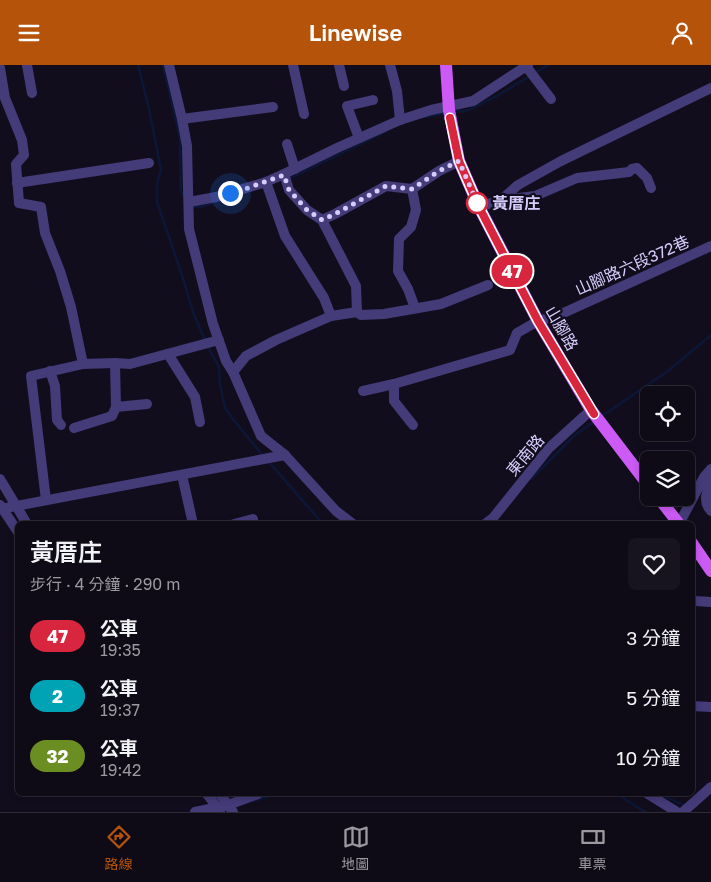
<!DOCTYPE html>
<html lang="zh-TW">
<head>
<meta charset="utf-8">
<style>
  body { margin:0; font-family:"Golos Text","Noto Sans TC",sans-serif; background:#17131f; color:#f1f3f6; height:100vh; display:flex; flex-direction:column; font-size:19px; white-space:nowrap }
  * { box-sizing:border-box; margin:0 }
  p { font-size:16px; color:#9b9aa1 }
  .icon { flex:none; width:28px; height:28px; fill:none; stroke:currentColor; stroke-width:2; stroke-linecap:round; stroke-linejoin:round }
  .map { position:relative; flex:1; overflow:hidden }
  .details { position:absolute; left:15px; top:456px; width:680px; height:275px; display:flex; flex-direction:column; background:#0e0a16; border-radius:8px; box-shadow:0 2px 8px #0003,0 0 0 1px #2e2b35 }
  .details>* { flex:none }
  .badge { padding:0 10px; border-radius:16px; font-size:18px; line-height:32px }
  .buttons { position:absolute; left:640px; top:321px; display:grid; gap:10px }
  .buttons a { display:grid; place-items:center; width:55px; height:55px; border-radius:8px; background:#0e0a16; box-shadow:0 2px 8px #0003,0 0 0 1px #2e2b35; font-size:25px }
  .you { position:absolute; width:25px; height:25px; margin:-12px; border:4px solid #fff; border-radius:50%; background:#1a73e8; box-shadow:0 0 0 8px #1a73e833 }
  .map>.badge { position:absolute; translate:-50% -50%; box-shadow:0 0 0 2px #fff }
  .round { display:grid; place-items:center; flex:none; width:52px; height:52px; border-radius:8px; background:#17131f }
  .head { display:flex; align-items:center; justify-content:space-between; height:85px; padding:0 15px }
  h1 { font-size:24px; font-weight:600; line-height:38px }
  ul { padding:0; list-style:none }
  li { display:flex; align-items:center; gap:15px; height:60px; padding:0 15px }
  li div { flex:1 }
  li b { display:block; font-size:19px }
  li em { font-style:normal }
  li .badge { min-width:55px; font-weight:700; text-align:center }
  header { display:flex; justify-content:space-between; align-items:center; height:65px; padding:0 15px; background:#b45309; color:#fff; font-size:22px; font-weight:600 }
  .dock { display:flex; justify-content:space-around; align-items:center; height:70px; border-top:1px solid #2e2b35; background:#0e0a16; font-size:14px; color:#9b9aa1 }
  .dock a { display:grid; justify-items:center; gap:2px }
  .dock .selected { color:#b45309 }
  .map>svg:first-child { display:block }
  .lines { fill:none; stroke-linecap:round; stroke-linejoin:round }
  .stream { stroke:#0c1738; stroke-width:2.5 }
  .minor { stroke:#443b79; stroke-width:10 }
  .major { stroke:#cb5bf4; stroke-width:12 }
  .line-casing { stroke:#fff; stroke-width:11 }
  .line { stroke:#d7263d; stroke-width:8 }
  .walk { stroke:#d7cdfc; stroke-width:5; stroke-dasharray:0 9 }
  .stop-dot { fill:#fff; stroke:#d7263d; stroke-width:2.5 }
  .labels { text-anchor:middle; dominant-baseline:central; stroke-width:4.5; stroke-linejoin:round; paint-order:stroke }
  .stop-label { font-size:16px; font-weight:bold; fill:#d7cdfc; stroke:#120d1d; text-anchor:start }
  .street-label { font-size:16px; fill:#d7cdfc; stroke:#120d1d }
</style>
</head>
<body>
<header><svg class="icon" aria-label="menu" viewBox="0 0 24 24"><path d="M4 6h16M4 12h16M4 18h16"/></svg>Linewise<svg class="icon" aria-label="person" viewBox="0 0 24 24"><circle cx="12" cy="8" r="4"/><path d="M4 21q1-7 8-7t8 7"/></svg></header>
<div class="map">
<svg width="711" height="747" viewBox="0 0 711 747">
  <rect width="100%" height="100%" fill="#120d1d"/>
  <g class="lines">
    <g class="stream">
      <path d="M138 0 149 44 161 105 157 119V137L181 207 194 250 205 275"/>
      <path d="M163 0 180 73 181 126 185 133"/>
      <path d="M535 8 548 0"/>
      <path d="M454 47 469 45 497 31 530 11"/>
      <path d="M425 52 446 48"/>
      <path d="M289 114 387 66"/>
      <path d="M191 141 200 142 217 137"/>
      <path d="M208 282 219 302 220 319 225 343 232 353 264 392"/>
      <path d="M602 351 668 306 711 270"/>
      <path d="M268 396 323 459"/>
      <path d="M531 414 575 370 595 356"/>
      <path d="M617 729 645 747"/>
      <path d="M661 729 685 741"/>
      <path d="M253 736 278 729"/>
    </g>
    <g class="minor">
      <path d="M27 0 32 28"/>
      <path d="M169 0 182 54 187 81 189 164 213 259 226 296 233 307 261 371 285 390 336 446 353 459"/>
      <path d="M293 0 304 49"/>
      <path d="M339 0 344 21"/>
      <path d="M390 0 397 26 400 55"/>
      <path d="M525 0 551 34"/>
      <path d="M0 3 5 33 22 75 24 90 16 99 19 138 41 142 45 168 60 206 71 242 83 299 31 311 46 435"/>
      <path d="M182 54 273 42"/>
      <path d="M359 73 347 41 373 35"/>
      <path d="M287 79 295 104"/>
      <path d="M284 109 289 125 307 145 322 155 356 221 357 247"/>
      <path d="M266 117 285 171 324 233 331 251"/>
      <path d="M17 118 149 98"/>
      <path d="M412 124 416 145 411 162 399 174 398 206 408 224 415 243"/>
      <path d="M501 135 535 131 577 113 629 107 632 104 637 103 647 113 651 123"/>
      <path d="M189 137 216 132 266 117 284 109 337 83 400 55 431 45 473 36 528 0"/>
      <path d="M479 142 501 135 518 120 561 96 711 23"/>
      <path d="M322 155 335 149 386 121 412 124 439 106 459 96"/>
      <path d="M168 289 195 332 200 357"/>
      <path d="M83 299 115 298 130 299 219 275"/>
      <path d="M50 306 55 321 57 355 61 360"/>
      <path d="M233 307 246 291 276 275 331 251 357 247 361 250 384 249 441 239 488 220"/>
      <path d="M394 319V336L413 360"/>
      <path d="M363 326 394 319 510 285 517 268 538 256 559 250 711 181"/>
      <path d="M116 342 147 339"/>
      <path d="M74 363 112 351 116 342 115 298"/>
      <path d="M182 410 193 459"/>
      <path d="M0 414 27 459"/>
      <path d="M711 416C707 427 702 436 711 446"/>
      <path d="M0 440 18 467"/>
      <path d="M0 444 285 390"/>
      <path d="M234 459 253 454"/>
      <path d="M485 459 493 453 549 383 591 345"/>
      <path d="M679 459 704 412 711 404"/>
      <path d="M692 534 695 536 711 537"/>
      <path d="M692 641 711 642"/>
      <path d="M207 729 220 746"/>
      <path d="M220 729 233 747"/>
      <path d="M648 729 677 747"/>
      <path d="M195 747 228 740 258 729"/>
      <path d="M683 747 711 722"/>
    </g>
    <g class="major">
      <path d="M446 0 449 45 459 96 479 142 538 256 591 345 649 421"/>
      <path d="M658 432 679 459"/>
      <path d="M692 478 711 506"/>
    </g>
  </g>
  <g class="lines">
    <defs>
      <path id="line" d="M450 53 459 96 479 142 538 256 594 349"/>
    </defs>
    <use href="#line" class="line-casing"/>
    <use href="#line" class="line"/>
    <path class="walk" d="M230 128 245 124 284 110 289 125 307 145 322 155 335 149 386 121 412 124 439 106 459 96 479 142 477 138"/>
  </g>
  <circle class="stop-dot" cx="477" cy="138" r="10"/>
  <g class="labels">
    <g class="stop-label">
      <text x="492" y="138">黃厝庄</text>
    </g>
    <g class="street-label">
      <text transform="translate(632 200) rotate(-24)">山腳路六段372巷</text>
      <text transform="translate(562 263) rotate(60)">山腳路</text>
      <text transform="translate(525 390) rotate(-50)">東南路</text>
    </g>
  </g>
</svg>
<div class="buttons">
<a><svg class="icon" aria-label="locate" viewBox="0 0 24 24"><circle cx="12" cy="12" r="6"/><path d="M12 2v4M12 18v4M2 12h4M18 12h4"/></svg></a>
<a><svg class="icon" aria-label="layers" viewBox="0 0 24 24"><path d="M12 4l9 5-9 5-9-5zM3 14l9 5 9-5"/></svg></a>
</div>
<div class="you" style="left:230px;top:128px"></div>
<b class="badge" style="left:512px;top:206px;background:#d7263d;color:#fff">47</b>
<section class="details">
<div class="head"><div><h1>黃厝庄</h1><p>步行 · 4 分鐘 · 290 m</p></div><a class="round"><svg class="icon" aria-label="heart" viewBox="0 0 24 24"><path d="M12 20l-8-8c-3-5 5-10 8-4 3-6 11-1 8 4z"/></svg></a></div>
<ul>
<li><span class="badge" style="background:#d7263d;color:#fff">47</span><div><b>公車</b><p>19:35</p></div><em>3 分鐘</em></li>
<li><span class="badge" style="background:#00a3b4;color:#fff">2</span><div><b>公車</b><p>19:37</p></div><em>5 分鐘</em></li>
<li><span class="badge" style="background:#6b8e23;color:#fff">32</span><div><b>公車</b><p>19:42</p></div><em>10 分鐘</em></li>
</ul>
</section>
</div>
<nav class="dock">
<a class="selected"><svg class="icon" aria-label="directions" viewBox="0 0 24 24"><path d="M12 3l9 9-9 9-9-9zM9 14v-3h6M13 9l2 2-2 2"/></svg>路線</a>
<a><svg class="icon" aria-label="map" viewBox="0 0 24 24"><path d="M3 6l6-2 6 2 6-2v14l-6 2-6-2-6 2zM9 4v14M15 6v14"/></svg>地圖</a>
<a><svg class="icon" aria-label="tickets" viewBox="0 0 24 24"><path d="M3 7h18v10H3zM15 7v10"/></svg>車票</a>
</nav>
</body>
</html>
